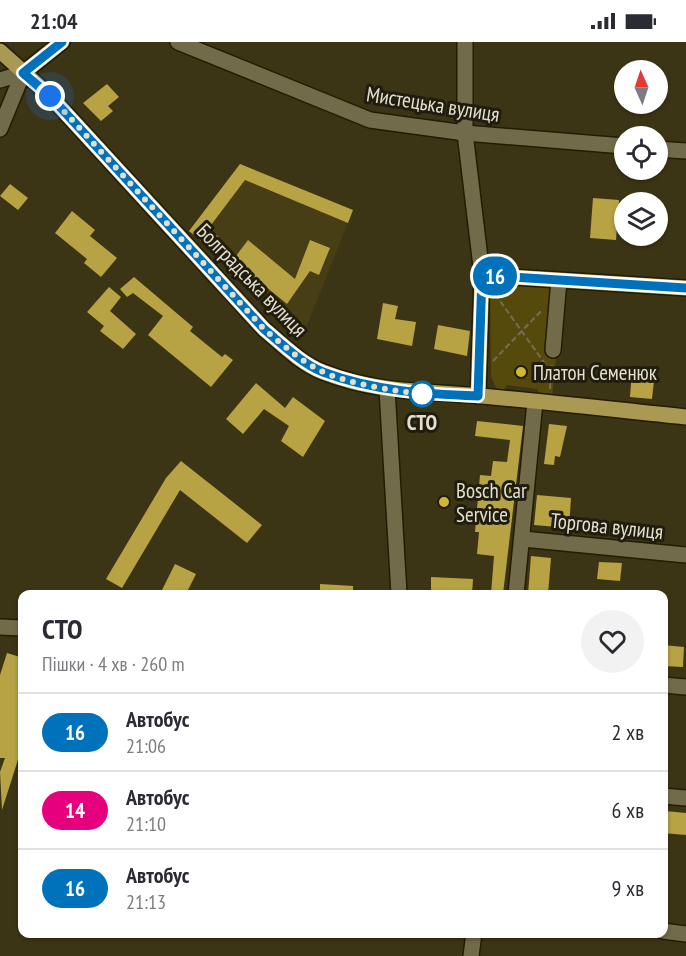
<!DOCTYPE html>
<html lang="uk">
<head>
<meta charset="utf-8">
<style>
  body { margin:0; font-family:"PT Sans Narrow",sans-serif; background:#f2f2f3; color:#2b2b33; height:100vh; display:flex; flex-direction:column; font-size:22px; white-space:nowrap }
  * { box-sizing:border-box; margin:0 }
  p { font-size:20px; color:#7c7c81 }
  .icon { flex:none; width:33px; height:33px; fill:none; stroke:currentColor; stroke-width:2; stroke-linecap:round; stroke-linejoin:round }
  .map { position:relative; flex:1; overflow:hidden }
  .side { position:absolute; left:18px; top:548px; width:650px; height:348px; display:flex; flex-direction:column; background:#fff; border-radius:12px; box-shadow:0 2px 4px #0004 }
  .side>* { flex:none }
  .badge { padding:0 12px; border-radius:20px; font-size:21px; line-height:39px }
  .needle { width:39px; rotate:357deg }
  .tools { position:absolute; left:614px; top:18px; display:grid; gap:12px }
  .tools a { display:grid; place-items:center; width:54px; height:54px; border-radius:50%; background:#fff; box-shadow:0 2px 4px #0004; font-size:30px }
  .you { position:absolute; width:30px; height:30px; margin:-15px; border:4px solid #fff; border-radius:50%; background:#1a73e8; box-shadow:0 0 0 9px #1a73e833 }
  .map>.badge { position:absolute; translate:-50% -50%; box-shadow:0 0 0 3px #fff }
  .round { display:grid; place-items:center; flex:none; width:63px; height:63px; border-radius:32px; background:#f2f2f3 }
  .head { display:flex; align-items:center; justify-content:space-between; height:102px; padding:0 24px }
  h1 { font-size:28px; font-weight:700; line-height:45px }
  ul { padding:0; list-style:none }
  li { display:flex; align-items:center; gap:18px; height:78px; padding:0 24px; border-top:2px solid #e1e1e2 }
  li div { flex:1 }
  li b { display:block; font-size:22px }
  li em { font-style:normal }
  li .badge { min-width:66px; font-weight:700; text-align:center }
  .status { display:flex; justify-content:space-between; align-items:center; height:42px; padding:0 30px; background:#fff; direction:ltr }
  .status svg { height:16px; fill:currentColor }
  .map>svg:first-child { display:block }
  .built { fill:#473e16 }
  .green { fill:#55490c }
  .building { fill:#b7a344 }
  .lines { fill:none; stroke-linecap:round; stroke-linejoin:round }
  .minor-casing { stroke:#231c00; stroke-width:18 }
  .major-casing { stroke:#231c00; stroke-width:18 }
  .path { stroke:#746e52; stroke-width:2; stroke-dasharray:6 3; stroke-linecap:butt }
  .minor { stroke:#726b4a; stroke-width:15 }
  .major { stroke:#a99952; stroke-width:15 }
  .line-casing { stroke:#fff; stroke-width:14 }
  .line { stroke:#0072bc; stroke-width:9 }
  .walk { stroke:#e3dfcd; stroke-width:6; stroke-dasharray:0 10.8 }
  .poi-dot { fill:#d1b736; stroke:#201d0f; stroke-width:2 }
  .stop-dot { fill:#fff; stroke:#0072bc; stroke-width:3 }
  .labels { text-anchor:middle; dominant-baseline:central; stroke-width:6; stroke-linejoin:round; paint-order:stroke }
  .street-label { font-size:21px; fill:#e3dfcd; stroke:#201d0f }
  .poi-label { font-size:21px; fill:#e3dfcd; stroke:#201d0f; text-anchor:start }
  .stop-label { font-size:21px; font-weight:bold; fill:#e3dfcd; stroke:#201d0f }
</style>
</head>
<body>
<div class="status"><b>21:04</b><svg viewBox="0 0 49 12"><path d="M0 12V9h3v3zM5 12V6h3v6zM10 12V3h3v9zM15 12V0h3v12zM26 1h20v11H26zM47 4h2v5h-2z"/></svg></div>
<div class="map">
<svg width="686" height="914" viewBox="0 0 686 914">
  <rect width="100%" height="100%" fill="#3c3515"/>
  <path class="built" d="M240 122 353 168 306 286 189 189Z"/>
  <path class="green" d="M490 241 564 245 552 355 540 354 537 347 507 343 503 349 496 346 491 334Z"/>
  <g class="building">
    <path d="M107 42 119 55 108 64 113 69 101 79 83 61Z"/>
    <path d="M240 122 353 168 348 181 245 138 208 187 219 195 211 207 189 189Z"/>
    <path d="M10 142 28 156 18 168 0 154Z"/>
    <path d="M593 156 619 158 616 198 590 196Z"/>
    <path d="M72 169 95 188 90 194 117 216 101 235 84 221 87 217 55 191Z"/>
    <path d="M248 198 295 237 310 198 330 206 319 233 310 229 287 262 233 218Z"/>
    <path d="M134 235 193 285 190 289 222 315 225 312 233 318 211 345 148 293 163 274 133 251 127 255 120 247Z"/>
    <path d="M109 245 121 255 110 269 136 292 123 307 100 289 104 284 87 270Z"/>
    <path d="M383 261 398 264 395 277 416 280 412 304 377 297Z"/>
    <path d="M438 283 470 289 467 314 434 307Z"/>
    <path d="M632 327 655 329 652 357 630 355Z"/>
    <path d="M256 341 285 366 293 355 325 379 303 415 281 399 289 384 264 367 243 392 226 377Z"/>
    <path d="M477 379 523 384 503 552H491L494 514 477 512 479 490H475L480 433 491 434 493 419 507 420 510 398 475 394Z"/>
    <path d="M549 382 567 384 560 415 555 414 554 423 544 422Z"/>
    <path d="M181 419 262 483 247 501 180 448 122 546 106 537 166 436Z"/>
    <path d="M537 453 571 456 569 486 534 483Z"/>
    <path d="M531 514 551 516 548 552H528Z"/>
    <path d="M599 520 622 521 620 539 597 537Z"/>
    <path d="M175 522 196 532 186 552H160Z"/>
    <path d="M431 535 473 537 472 552H431Z"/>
    <path d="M320 542 353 544V552H320Z"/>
    <path d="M663 603 684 605 683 625 663 624Z"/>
    <path d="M7 611 20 615 18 623H22V705L2 768 0 730 5 716H0V633Z"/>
    <path d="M665 769 686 771V793L663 791Z"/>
  </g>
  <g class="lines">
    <defs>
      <g id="minor">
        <path d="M178 0 370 78 465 91 624 104"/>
        <path d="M465 0V91L482 233"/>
        <path d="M0 38 23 31 62 0"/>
        <path d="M0 87 23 31"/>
        <path d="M657 107 686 109"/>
        <path d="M553 308 559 238"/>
        <path d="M387 347 399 552"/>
        <path d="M523 497 686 513"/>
        <path d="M516 552 535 360"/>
        <path d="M0 585 22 586"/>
        <path d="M663 643 686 645"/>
        <path d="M663 754 686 756"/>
        <path d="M663 889 686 892"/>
        <path d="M471 914 474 891"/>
      </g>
      <g id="major">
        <path d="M0 9 50 54 264 287C282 302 300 321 323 330 376 351 426 349 481 354 549 360 618 368 686 375"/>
        <path d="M478 354 482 233 686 246"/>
      </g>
    </defs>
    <use href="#minor" class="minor-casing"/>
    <use href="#major" class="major-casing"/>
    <g class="path">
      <path d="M495 252 551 330"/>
      <path d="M493 319 543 267"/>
      <path d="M550 347 552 320"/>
    </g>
    <use href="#minor" class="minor"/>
    <use href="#major" class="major"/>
  </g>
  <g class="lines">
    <defs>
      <path id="line" d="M62 0 23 31 50 54 264 287C282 302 301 321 323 330 373 349 426 352 478 354L482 233 686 246"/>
    </defs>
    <use href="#line" class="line-casing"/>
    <use href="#line" class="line"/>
    <path class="walk" d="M50 54 264 287C282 302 299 318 321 329 346 341 393 349 422 352"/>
  </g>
  <g class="poi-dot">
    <circle cx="521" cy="330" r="6"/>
    <circle cx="444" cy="460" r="6"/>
  </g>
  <circle class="stop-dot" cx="422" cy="352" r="12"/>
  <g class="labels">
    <g class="street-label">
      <text transform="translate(433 62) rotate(9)">Мистецька вулиця</text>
      <text transform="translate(252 238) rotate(46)">Болградська вулиця</text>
      <text transform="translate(607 484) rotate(6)">Торгова вулиця</text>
    </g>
    <g class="poi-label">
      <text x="533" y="330">Платон Семенюк</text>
      <text x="456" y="448">Bosch Car<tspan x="456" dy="24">Service</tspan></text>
    </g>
    <g class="stop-label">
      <text x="422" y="380">СТО</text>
    </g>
  </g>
</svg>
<div class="tools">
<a><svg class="needle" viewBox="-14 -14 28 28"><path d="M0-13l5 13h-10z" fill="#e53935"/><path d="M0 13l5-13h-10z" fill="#7c7c81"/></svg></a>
<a><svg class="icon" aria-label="locate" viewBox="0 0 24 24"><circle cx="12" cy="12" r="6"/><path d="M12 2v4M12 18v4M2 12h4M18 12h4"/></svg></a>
<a><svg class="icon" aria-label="layers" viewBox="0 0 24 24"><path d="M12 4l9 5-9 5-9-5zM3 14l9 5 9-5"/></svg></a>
</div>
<div class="you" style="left:50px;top:54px"></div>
<b class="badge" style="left:495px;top:234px;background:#0072bc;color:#fff">16</b>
<section class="side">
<div class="head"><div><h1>СТО</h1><p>Пішки · 4 хв · 260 m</p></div><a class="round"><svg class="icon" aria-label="heart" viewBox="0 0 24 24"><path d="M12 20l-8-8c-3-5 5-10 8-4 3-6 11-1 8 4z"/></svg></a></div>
<ul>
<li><span class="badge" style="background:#0072bc;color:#fff">16</span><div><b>Автобус</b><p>21:06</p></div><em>2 хв</em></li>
<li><span class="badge" style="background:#e6007e;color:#fff">14</span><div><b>Автобус</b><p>21:10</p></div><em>6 хв</em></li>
<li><span class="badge" style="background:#0072bc;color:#fff">16</span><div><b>Автобус</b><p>21:13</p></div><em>9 хв</em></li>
</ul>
</section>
</div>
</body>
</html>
